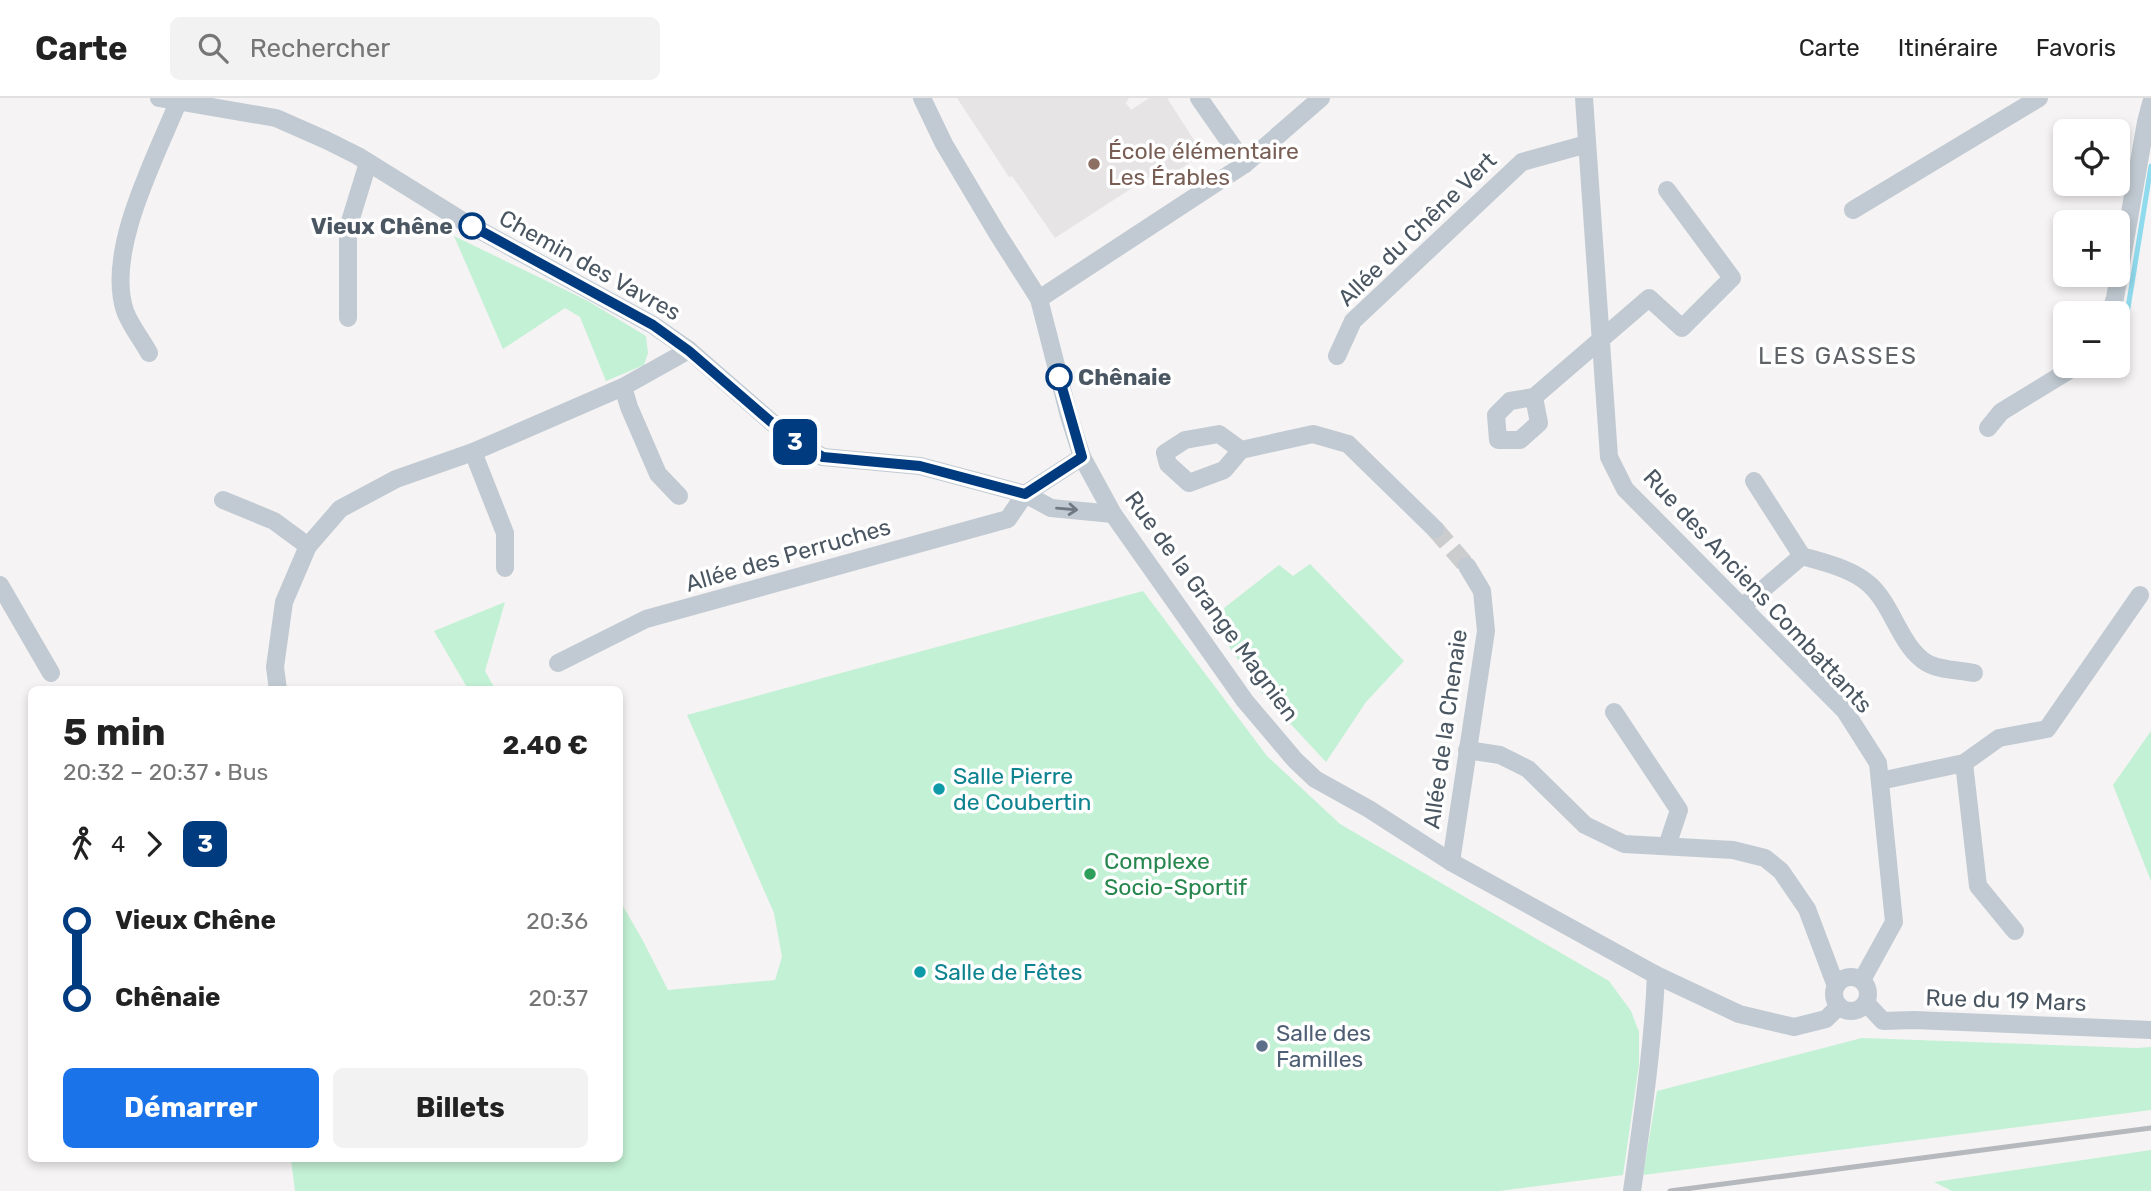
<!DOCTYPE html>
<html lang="fr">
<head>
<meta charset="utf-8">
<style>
  body { margin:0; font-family:Rubik,sans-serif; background:#f2f2f2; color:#222; height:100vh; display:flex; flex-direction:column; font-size:26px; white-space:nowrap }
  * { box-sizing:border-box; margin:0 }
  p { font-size:23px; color:#767676 }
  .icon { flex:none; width:38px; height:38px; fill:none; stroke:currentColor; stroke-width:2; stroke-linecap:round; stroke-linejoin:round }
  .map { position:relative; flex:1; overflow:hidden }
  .sheet { position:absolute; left:28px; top:588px; width:595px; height:476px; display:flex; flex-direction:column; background:#fff; border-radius:10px; box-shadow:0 4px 10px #0003 }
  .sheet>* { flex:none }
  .badge { padding:0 14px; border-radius:10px; font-size:24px; line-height:46px }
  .tools { position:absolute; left:2053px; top:21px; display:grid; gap:14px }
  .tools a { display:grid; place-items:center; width:77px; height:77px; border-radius:10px; background:#fff; box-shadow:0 4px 10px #0003; font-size:35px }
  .map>.badge { position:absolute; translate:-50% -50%; box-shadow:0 0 0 4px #fff }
  .legs { display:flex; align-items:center; gap:10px; height:77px; padding:0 35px; font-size:23px }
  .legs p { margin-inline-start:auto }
  .head { display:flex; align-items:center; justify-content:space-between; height:119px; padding:0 35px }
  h1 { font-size:38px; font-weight:700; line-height:52px }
  .action { display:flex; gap:14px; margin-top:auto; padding:14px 35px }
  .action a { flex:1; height:80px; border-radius:10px; background:#1a73e8; color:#fff; font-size:28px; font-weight:700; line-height:80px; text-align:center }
  .action a+a { background:#f2f2f2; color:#222 }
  ul { padding:0 35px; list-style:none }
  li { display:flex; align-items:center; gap:24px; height:77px; font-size:26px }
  li i { display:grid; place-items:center; width:10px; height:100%; margin:0 9px; background:currentColor }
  li i::after { content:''; width:18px; height:18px; margin:-9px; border:5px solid; border-radius:50%; background:#fff }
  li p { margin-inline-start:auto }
  li:first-child i { background:linear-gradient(#0000 50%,currentColor 0) }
  li:last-child i { background:linear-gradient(currentColor 50%,#0000 0) }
  header { display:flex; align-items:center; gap:42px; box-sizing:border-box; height:98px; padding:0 35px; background:#fff; border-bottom:2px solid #e0e0e0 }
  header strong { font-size:33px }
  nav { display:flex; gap:38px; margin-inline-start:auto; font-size:24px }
  .search { width:490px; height:63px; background:#f2f2f2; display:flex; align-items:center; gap:18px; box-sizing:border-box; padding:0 24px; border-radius:10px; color:#767676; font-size:26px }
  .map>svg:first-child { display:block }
  .education { fill:#e6e4e5 }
  .green { fill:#c3f1d5 }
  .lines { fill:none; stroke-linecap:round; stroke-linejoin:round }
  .stream { stroke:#90daee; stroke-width:5 }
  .minor-tunnel { stroke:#caccce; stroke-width:18; stroke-dasharray:18 9; stroke-linecap:butt }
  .minor { stroke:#c1cad2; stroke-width:18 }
  .rail { stroke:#b5b8bd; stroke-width:5 }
  .oneway { stroke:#6e7983 }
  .line-1-casing { stroke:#fff; stroke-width:16 }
  .line-1 { stroke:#003b80; stroke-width:10 }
  .education-dot { fill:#8d6e63; stroke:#fff; stroke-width:2.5 }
  .stop-1-dot { fill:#fff; stroke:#003b80; stroke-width:3.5 }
  .culture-dot { fill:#0f9aa8; stroke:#fff; stroke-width:2.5 }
  .leisure-dot { fill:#2e9e5b; stroke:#fff; stroke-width:2.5 }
  .service-dot { fill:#5c6f8a; stroke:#fff; stroke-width:2.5 }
  .labels { text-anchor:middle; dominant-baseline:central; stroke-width:7; stroke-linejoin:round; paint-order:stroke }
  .education-label { font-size:23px; fill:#785e54; stroke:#fff; text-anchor:start }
  .stop-label { font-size:23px; font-weight:bold; fill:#4a5661; stroke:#fff; text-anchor:end }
  .street-label { font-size:23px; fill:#4a5661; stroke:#fff }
  .culture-label { font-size:23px; fill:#0d838f; stroke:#fff; text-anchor:start }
  .leisure-label { font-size:23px; fill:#27864d; stroke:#fff; text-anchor:start }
  .service-label { font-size:23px; fill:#4e5e75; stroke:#fff; text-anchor:start }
  .neighbourhood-label { font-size:24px; letter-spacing:2px; fill:#5f6368; stroke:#fff }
</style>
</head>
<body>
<header>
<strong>Carte</strong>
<div class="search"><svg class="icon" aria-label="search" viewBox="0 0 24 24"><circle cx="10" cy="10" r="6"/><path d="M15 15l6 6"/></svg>Rechercher</div>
<nav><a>Carte</a><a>Itinéraire</a><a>Favoris</a></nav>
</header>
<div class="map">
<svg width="2151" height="1093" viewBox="0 0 2151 1093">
  <rect width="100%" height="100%" fill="#f5f3f3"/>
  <path class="education" d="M957 0H1129L1126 5 1131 12 1149 0H1167L1203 56 1173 76 1174 78 1160 88 1152 77 1055 140 1012 78 1009 79Z"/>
  <g class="green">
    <path d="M454 138 588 203 646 238 648 255 644 267 606 283 580 219 565 210 503 251Z"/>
    <path d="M1310 466 1404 563 1366 604 1326 664 1259 592 1210 521 1279 467 1293 478Z"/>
    <path d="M1143 493 1267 658 1340 726 1609 883 1631 913 1639 934V966L1623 1077 1499 1093H295L291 1061 620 1060V803L642 841 668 892 775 882 782 859 774 815 687 617Z"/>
    <path d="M505 504 485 573 495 591H468L434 533Z"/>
    <path d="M2151 633V783L2113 687Z"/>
    <path d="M1862 940 2136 950 2151 949V1012L1643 1077 1657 993Z"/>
    <path d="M2151 1052V1093H1952L1934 1084Z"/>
  </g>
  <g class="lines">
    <path class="stream" d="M2118 236 2128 210 2151 68"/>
    <path class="minor-tunnel" d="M1435 431 1467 468"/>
    <g class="minor">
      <path d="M159 0 276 20 326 42 358 58 461 122 653 227 689 252 792 342 823 359 920 368 1025 396 1051 410 1113 416"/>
      <path d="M922 0 944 46 997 135 1039 201 1069 318 1082 359 1113 416 1245 603 1295 662 1315 681 1369 711 1451 764 1656 877 1739 916 1794 929 1826 921 1839 908"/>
      <path d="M1199 0 1245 66"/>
      <path d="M1584 0 1609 359 1625 391 1845 613 1878 665 1894 824 1862 882"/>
      <path d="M1853 112 2039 0"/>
      <path d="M1039 201 1245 66 1321 0"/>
      <path d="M2110 215 2115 200 2146 24 2151 5"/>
      <path d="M348 220V130L368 65"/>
      <path d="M149 255C142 242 130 227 125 213 105 153 156 59 179 2"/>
      <path d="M1337 258 1353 223 1522 64 1587 46"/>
      <path d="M623 289 629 309 658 376 679 398"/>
      <path d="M1534 299 1539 325 1520 342H1498L1496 317 1510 303 1534 299 1649 200 1682 230 1732 180 1667 92"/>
      <path d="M1988 330 2001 314 2076 268"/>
      <path d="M1241 352 1224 372 1189 385 1168 366 1165 355 1185 342 1219 336 1241 352 1313 336 1348 346 1435 431"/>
      <path d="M473 354 505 435V470"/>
      <path d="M223 402 274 423 308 448"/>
      <path d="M1802 458C1825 465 1851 470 1870 487 1893 508 1901 550 1927 565 1939 572 1960 572 1974 575"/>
      <path d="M0 487 51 575"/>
      <path d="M1742 509 1802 458 1754 383"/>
      <path d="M558 565 646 521 1008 421 1025 396 1082 359"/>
      <path d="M278 592 275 569 284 504 308 448 340 411 396 381 473 354 623 289 689 252"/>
      <path d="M1614 614 1679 712 1667 748"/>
      <path d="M1467 652 1500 657 1528 671 1585 727 1624 746 1733 752 1765 760 1781 773 1807 811 1836 888"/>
      <path d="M1964 665 1978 788 2015 833"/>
      <path d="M1880 683 1964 665 1999 640 2047 631 2140 497"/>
      <path d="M1451 764 1486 533 1482 493 1467 468"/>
      <circle cx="1851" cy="896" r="17"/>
      <path d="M1866 905 1883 923 1914 922 2151 932"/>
      <path d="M1632 1093C1642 1021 1653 950 1656 877"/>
    </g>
    <path class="rail" d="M1670 1093 2151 1030"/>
  </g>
  <defs><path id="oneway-shaft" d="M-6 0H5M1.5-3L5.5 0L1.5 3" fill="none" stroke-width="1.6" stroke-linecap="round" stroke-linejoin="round" transform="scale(1.75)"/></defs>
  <use class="oneway" href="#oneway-shaft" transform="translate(1067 411) rotate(5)"/>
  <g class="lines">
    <defs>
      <path id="line-1" d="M472 128 653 227 689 253 792 342 823 359 920 368 1025 396 1082 359 1059 279"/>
    </defs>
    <use href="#line-1" class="line-1-casing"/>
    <use href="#line-1" class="line-1"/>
  </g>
  <circle class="education-dot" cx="1094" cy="66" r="7"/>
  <g class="stop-1-dot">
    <circle cx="472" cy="128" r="12"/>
    <circle cx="1059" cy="279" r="12"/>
  </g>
  <g class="culture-dot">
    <circle cx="939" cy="691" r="7"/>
    <circle cx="920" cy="874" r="7"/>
  </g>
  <circle class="leisure-dot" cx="1090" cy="776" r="7"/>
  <circle class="service-dot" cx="1262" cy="948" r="7"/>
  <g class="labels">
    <g class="education-label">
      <text x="1108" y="53">École élémentaire<tspan x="1108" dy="26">Les Érables</tspan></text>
    </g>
    <g class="stop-label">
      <text x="453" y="128">Vieux Chêne</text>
      <text x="1078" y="279" text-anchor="start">Chênaie</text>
    </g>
    <g class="street-label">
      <text transform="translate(1417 131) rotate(-44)">Allée du Chêne Vert</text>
      <text transform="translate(590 167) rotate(29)">Chemin des Vavres</text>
      <text transform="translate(788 457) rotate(-16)">Allée des Perruches</text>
      <text transform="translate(1758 493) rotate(47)">Rue des Anciens Combattants</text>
      <text transform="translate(1212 508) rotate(54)">Rue de la Grange Magnien</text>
      <text transform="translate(1445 631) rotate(-82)">Allée de la Chenaie</text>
      <text transform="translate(2006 902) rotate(2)">Rue du 19 Mars</text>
    </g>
    <g class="culture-label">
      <text x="953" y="678">Salle Pierre<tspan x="953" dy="26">de Coubertin</tspan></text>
      <text x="934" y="874">Salle de Fêtes</text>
    </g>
    <g class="leisure-label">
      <text x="1104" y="763">Complexe<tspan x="1104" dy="26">Socio-Sportif</tspan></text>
    </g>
    <g class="service-label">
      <text x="1276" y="935">Salle des<tspan x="1276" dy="26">Familles</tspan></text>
    </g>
    <g class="neighbourhood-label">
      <text x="1838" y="258">LES GASSES</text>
    </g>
  </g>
</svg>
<div class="tools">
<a><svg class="icon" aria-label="locate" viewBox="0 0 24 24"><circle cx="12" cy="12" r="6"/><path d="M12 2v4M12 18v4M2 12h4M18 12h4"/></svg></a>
<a>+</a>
<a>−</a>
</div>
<b class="badge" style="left:795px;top:344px;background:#003b80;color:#fff">3</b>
<section class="sheet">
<div class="head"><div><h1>5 min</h1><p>20:32 – 20:37 · Bus</p></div><b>2.40 €</b></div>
<div class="legs"><svg class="icon" aria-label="walk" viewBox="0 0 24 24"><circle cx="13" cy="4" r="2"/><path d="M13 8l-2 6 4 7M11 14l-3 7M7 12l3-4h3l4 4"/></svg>4<svg class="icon" aria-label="forward" viewBox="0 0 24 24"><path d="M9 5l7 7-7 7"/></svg><b class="badge" style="background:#003b80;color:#fff">3</b></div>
<ul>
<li><i style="color:#003b80"></i><b>Vieux Chêne</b><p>20:36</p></li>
<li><i style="color:#003b80"></i><b>Chênaie</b><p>20:37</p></li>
</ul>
<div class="action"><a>Démarrer</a><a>Billets</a></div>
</section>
</div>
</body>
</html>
